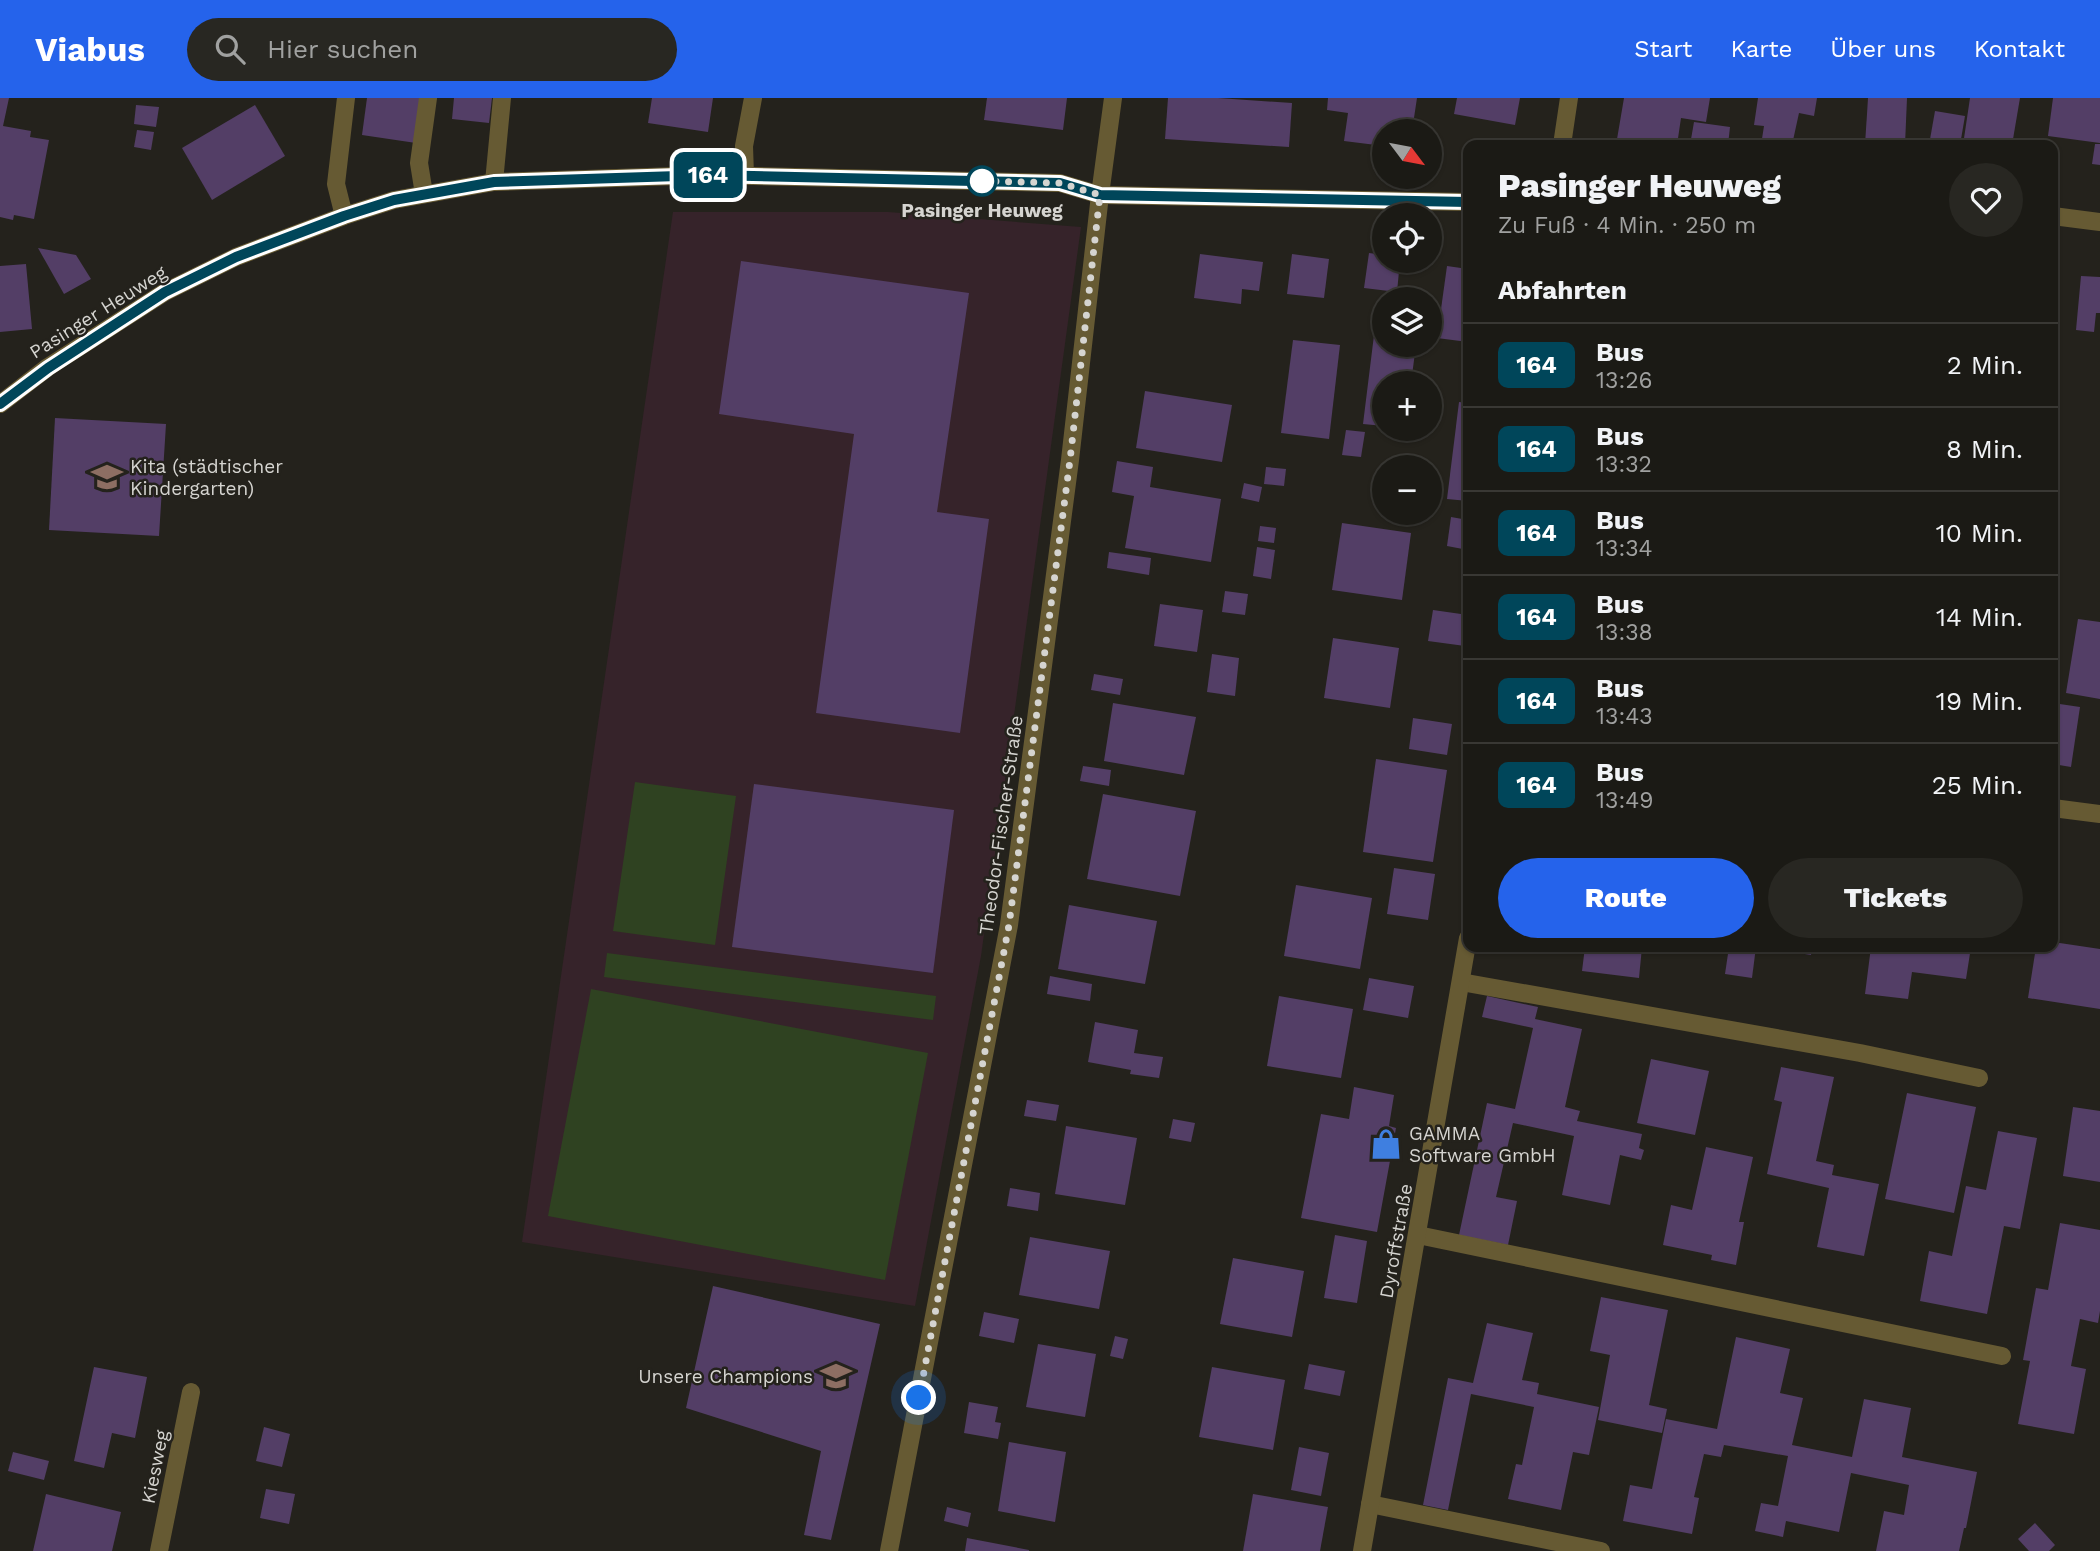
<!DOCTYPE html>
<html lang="de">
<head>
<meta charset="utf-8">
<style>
  body { margin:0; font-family:"Work Sans",sans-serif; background:#282722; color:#f1f3f6; height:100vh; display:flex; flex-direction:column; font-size:26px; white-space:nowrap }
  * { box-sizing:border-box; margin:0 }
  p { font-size:23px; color:#a0a1a0 }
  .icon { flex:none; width:38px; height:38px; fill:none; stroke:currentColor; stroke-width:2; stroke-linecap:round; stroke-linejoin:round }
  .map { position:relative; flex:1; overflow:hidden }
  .side { position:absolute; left:1463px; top:42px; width:595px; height:812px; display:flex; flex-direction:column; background:#1b1a15; border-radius:14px; box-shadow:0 2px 5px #0004,0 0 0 2px #393834 }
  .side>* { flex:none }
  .badge { padding:0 14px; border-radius:10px; font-size:24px; line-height:46px }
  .needle { width:46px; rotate:122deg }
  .fabs { position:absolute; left:1372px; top:21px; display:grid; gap:14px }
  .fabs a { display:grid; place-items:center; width:70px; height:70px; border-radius:50%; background:#1b1a15; box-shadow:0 2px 5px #0004,0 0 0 2px #393834; font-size:35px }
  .you { position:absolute; width:35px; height:35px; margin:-18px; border:5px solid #fff; border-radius:50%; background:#1a73e8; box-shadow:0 0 0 10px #1a73e833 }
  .map>.badge { position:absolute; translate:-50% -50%; box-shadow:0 0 0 4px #fff }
  h2 { padding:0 35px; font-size:26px; line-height:63px }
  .round { display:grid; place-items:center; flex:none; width:74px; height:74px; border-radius:37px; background:#282722 }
  .overview { display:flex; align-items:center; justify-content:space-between; height:119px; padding:0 35px }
  h1 { font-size:33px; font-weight:800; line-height:52px }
  .action { display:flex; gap:14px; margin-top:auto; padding:14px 35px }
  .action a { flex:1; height:80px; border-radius:42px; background:#2563eb; color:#fff; font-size:28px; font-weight:800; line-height:80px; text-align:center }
  .action a+a { background:#282722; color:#f1f3f6 }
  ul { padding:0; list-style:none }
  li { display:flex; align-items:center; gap:21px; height:84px; padding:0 35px; border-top:2px solid #393834 }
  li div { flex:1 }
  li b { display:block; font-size:26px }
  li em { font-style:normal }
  li .badge { min-width:77px; font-weight:700; text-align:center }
  header { display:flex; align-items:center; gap:42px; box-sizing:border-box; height:98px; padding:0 35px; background:#2563eb; color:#fff }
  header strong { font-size:33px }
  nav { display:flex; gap:38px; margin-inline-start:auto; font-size:24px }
  .search { width:490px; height:63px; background:#282722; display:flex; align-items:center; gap:18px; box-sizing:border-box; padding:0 24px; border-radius:38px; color:#a0a1a0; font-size:26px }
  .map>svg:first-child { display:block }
  .education { fill:#36232a }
  .green { fill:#2f4221 }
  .building { fill:#533e66 }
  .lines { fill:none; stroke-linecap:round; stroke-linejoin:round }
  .lane { stroke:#665a33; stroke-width:18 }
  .street { stroke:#665a33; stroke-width:18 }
  .line-casing { stroke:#fff; stroke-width:16 }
  .line { stroke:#00465a; stroke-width:10 }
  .walk { stroke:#d5d4d0; stroke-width:7; stroke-dasharray:0 12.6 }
  .stop-dot { fill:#fff; stroke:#00465a; stroke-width:3.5 }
  .labels { text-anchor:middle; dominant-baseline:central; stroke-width:5; stroke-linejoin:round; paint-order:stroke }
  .stop-label { font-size:19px; font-weight:bold; fill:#d5d4d0; stroke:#24221c }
  .street-label { font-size:19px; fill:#d5d4d0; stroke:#24221c }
  .poi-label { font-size:19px; fill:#d5d4d0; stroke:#24221c; text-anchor:start }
</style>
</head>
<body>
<header>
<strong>Viabus</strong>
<div class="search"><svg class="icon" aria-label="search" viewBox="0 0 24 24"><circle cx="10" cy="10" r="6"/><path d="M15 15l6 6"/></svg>Hier suchen</div>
<nav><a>Start</a><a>Karte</a><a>Über uns</a><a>Kontakt</a></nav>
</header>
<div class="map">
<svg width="2100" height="1453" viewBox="0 0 2100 1453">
  <rect width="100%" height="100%" fill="#24221c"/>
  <path class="education" d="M673 114H888L1081 129 981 858 915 1208 522 1144Z"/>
  <g class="green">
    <path d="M635 684 736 698 715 847 613 833Z"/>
    <path d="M607 855 936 898 933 922 604 879Z"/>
    <path d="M591 891 928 955 885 1182 548 1118Z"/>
  </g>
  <g class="building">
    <path d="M0 0H9L3 28 31 33 30 39 49 42 34 121 14 117 13 122 0 119Z"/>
    <path d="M367 0H422L416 45 362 37Z"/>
    <path d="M454 0H492L489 25 452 21Z"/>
    <path d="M652 0H713L708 34 648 25Z"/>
    <path d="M987 0H1067L1063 32 984 22Z"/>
    <path d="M1168 0H1218L1292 5 1289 49 1165 41Z"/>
    <path d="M1328 0H1417L1412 33H1384V48L1344 43 1348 15 1327 12Z"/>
    <path d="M1457 0H1520L1515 27 1454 16Z"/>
    <path d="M1624 0H1710L1706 24 1681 20 1677 47H1616Z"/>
    <path d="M1758 0H1817L1814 18 1799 15 1792 47H1761L1764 28 1754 27Z"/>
    <path d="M1868 0H1907L1905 47H1865Z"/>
    <path d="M1970 0H2020L2012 47H1963Z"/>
    <path d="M2053 0H2100V45L2048 38Z"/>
    <path d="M136 7 159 9 156 29 134 26Z"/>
    <path d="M255 7 285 58 212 102 182 50Z"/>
    <path d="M1935 13 1965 18 1960 47H1929Z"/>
    <path d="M1694 24 1730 29 1728 47H1690Z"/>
    <path d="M137 32 154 34 151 52 134 49Z"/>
    <path d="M2095 46H2100V67L2092 66Z"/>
    <path d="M38 150 76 157 91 181 64 196Z"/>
    <path d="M1369 155 1384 157V163H1400L1397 194 1364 190Z"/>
    <path d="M1200 156 1263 164 1259 193 1242 191 1241 206 1194 200Z"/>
    <path d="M1292 156 1329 161 1324 200 1287 196Z"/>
    <path d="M741 163 969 195 937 414 989 421 960 635 816 615 854 336 719 316Z"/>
    <path d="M26 166 32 231 0 234V168Z"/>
    <path d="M1447 168 1468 171V244L1437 240Z"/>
    <path d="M2081 178 2100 179V215H2096L2094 234 2076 232Z"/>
    <path d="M1375 229 1384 230V247H1416L1411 285H1384V328L1363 326Z"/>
    <path d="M1293 242 1340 247 1329 341 1281 335Z"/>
    <path d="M1145 293 1232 307 1222 364 1136 350Z"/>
    <path d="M1459 304 1468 305V403L1447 401Z"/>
    <path d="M55 320 166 326 159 438 49 432Z"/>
    <path d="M1346 332 1365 334 1361 359 1342 357Z"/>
    <path d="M1117 363 1153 369 1150 389 1221 401 1211 464 1125 450 1134 398 1112 394Z"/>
    <path d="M1266 369 1286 371 1284 388 1264 386Z"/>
    <path d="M1244 385 1262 389 1259 404 1241 400Z"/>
    <path d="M1451 419 1468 422V452L1447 448Z"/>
    <path d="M1342 425 1411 435 1402 502 1332 492Z"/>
    <path d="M1260 428 1276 430 1274 445 1258 443Z"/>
    <path d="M1257 449 1275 452 1271 481 1253 478Z"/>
    <path d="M1109 454 1151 460 1149 477 1107 470Z"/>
    <path d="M1225 493 1248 496 1245 517 1222 514Z"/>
    <path d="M1160 506 1203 512 1197 554 1154 548Z"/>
    <path d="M1433 512 1468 517 1465 548 1428 543Z"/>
    <path d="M2078 521 2100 524V601L2066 595Z"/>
    <path d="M1333 540 1399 550 1390 610 1324 600Z"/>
    <path d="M1212 556 1239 560 1235 598 1207 594Z"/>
    <path d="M1094 576 1123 581 1120 597 1091 592Z"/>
    <path d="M1113 605 1196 619 1184 677 1104 663Z"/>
    <path d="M2053 605 2080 609 2071 669 2053 666Z"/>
    <path d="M1413 620 1452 626 1447 657 1409 651Z"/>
    <path d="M1376 661 1447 672 1433 764 1363 754Z"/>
    <path d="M1083 668 1111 672 1109 688 1080 683Z"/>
    <path d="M754 686 954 712 933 875 732 849Z"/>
    <path d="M1103 696 1196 713 1180 798 1087 781Z"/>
    <path d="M1394 770 1435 776 1428 822 1387 816Z"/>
    <path d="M1296 787 1372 800 1360 871 1284 858Z"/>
    <path d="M1069 807 1157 823 1145 886 1058 871Z"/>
    <path d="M2053 844 2100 851V911L2028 900 2036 849H2053Z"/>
    <path d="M1585 849H1642L1639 880 1582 873Z"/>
    <path d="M1729 849H1756L1752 880 1725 876Z"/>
    <path d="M1761 849H1812L1811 857Z"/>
    <path d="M1871 849H1971L1966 881 1912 874 1908 901 1865 896Z"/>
    <path d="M1050 878 1092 886 1090 903 1047 896Z"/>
    <path d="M1369 880 1414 888 1408 920 1363 912Z"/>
    <path d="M1279 898 1353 911 1341 980 1267 968Z"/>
    <path d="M1487 898 1538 909 1535 921 1582 931 1565 1009 1580 1013 1577 1023 1642 1036 1639 1050 1644 1052 1641 1062 1620 1057 1610 1107 1562 1097 1574 1038 1513 1025 1496 1099 1517 1103 1508 1147 1459 1137 1487 1005 1515 1011 1533 930 1482 919Z"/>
    <path d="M1095 924 1138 932 1134 955 1163 959 1159 980 1130 976 1131 972 1088 964Z"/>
    <path d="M1651 961 1709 973 1695 1037 1637 1025Z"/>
    <path d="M1781 969 1834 979 1816 1063 1834 1067 1832 1077 1879 1086 1864 1158 1817 1149 1829 1090 1767 1076 1782 1004 1774 1002Z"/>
    <path d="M1354 989 1394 997 1389 1028 1396 1030 1377 1134 1301 1120 1321 1016 1349 1021Z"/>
    <path d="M1907 995 1976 1009 1954 1115 1885 1101Z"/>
    <path d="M1027 1002 1059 1007 1056 1023 1024 1018Z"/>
    <path d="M2073 1009 2100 1013V1084L2063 1078Z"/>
    <path d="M1173 1021 1195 1025 1191 1044 1169 1040Z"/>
    <path d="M1066 1028 1137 1040 1125 1107 1055 1096Z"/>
    <path d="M1998 1033 2037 1040 2020 1131 2004 1128 1987 1216 1920 1203 1929 1153 1952 1158 1966 1088 1986 1092Z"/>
    <path d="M1706 1049 1753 1059 1739 1124H1744L1736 1167 1711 1162 1712 1157 1663 1147 1671 1107 1692 1112Z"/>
    <path d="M1010 1090 1040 1095 1038 1113 1007 1108Z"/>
    <path d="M2060 1125 2100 1132V1213L2098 1225 2080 1221 2071 1268 2086 1271 2074 1336 2018 1326 2030 1263 2023 1262 2036 1190 2048 1192Z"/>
    <path d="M1335 1137 1367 1143 1357 1205 1324 1200Z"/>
    <path d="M1030 1139 1110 1153 1099 1211 1019 1197Z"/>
    <path d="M1233 1160 1304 1173 1292 1239 1220 1226Z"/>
    <path d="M713 1188 880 1226 831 1442 804 1437 821 1353 686 1310Z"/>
    <path d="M1601 1199 1668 1212 1649 1307 1667 1311 1662 1335 1598 1322 1610 1257 1590 1253Z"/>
    <path d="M984 1214 1019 1221 1014 1245 979 1238Z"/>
    <path d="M1487 1225 1533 1235 1522 1282 1539 1285 1537 1296 1599 1309 1589 1357 1573 1354 1561 1412 1508 1401 1516 1366 1522 1367 1534 1309 1471 1296 1448 1412 1423 1407 1448 1280 1473 1285Z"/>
    <path d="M1115 1238 1128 1241 1123 1261 1110 1258Z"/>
    <path d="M1736 1239 1790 1251 1780 1295 1803 1300 1792 1347 1852 1359 1864 1301 1911 1310 1902 1359 1977 1374 1966 1430H1964L1959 1453H1876L1884 1413 1904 1417 1909 1387 1851 1375 1839 1434 1786 1423 1783 1439 1755 1433 1761 1405 1778 1408 1788 1358 1724 1347 1721 1359 1704 1356 1694 1399 1699 1400 1692 1436 1623 1423 1630 1387 1652 1391 1666 1321 1717 1331Z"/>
    <path d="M1038 1246 1096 1256 1085 1319 1026 1309Z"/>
    <path d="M1309 1266 1345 1273 1340 1298 1304 1291Z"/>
    <path d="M94 1269 147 1279 135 1340 112 1335 104 1370 74 1363Z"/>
    <path d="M1212 1269 1285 1282 1273 1352 1199 1339Z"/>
    <path d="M969 1304 998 1309 995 1324 1001 1325 998 1341 964 1335Z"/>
    <path d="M264 1329 290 1336 282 1369 256 1363Z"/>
    <path d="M1009 1344 1066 1354 1055 1424 998 1413Z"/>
    <path d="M1299 1349 1329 1355 1321 1398 1291 1392Z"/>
    <path d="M13 1354 49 1363 44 1382 8 1373Z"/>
    <path d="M266 1391 295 1396 289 1426 260 1420Z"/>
    <path d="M46 1396 121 1414 112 1453H33Z"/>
    <path d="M1253 1396 1328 1409 1320 1453H1243Z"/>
    <path d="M947 1409 971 1415 968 1429 944 1423Z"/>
    <path d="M2035 1425 2055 1447 2049 1453H2029L2018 1441Z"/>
    <path d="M967 1440 1029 1452V1453H965Z"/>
  </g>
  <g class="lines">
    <g class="lane">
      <path d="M494 84 502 0"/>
      <path d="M424 96 419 65 428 0"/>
      <path d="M344 118 336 86 346 0"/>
      <path d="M1461 884 1860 955 1979 980"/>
      <path d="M1418 1137 2002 1258"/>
      <path d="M1370 1406 1601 1453"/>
    </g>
    <g class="street">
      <path d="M1562 47 1569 0"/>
      <path d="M745 77 744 48 753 0"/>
      <path d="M2053 118 2100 124"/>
      <path d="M0 306 48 269 165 194 236 159 344 118 394 102 494 84 709 77 1060 85 1100 97 1468 104"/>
      <path d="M2053 710 2100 716"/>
      <path d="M159 1453 191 1294"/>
      <path d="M889 1453 1009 827 1070 362 1100 97 1113 0"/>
      <path d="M1362 1453 1468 840"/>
    </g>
  </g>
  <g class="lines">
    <defs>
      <path id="line" d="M0 306 48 270 165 194 236 159 344 118 394 102 494 84 709 77 1060 85 1100 97 1468 104"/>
    </defs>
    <use href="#line" class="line-casing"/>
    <use href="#line" class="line"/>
    <path class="walk" d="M919 1300 1009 827 1070 362 1100 97 1060 85 982 83"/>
  </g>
  <defs>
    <symbol id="school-bare" viewBox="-9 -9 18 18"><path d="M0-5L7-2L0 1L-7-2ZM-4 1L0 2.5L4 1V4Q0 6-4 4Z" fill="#8d6e63" stroke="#24221c" stroke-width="2.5" paint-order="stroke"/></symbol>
    <symbol id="shop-bare" viewBox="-9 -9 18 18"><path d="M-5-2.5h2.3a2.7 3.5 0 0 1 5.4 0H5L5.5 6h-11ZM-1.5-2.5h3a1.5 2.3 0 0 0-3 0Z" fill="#3f7fe0" stroke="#24221c" stroke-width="2.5" paint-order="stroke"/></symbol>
  </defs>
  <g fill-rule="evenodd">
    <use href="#school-bare" x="85" y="357" width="44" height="44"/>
    <use href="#shop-bare" x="1364" y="1024" width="44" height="44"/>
    <use href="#school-bare" x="814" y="1256" width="44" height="44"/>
  </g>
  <circle class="stop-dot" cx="982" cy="83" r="14"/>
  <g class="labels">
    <g class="stop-label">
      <text x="982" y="112">Pasinger Heuweg</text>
    </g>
    <g class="street-label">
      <text transform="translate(98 214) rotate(-32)">Pasinger Heuweg</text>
      <text transform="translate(1001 727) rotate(-82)">Theodor-Fischer-Straße</text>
      <text transform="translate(1396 1143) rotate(-80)">Dyroffstraße</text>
      <text transform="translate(155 1369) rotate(-79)">Kiesweg</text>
    </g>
    <g class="poi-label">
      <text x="130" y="368">Kita (städtischer<tspan x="130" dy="22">Kindergarten)</tspan></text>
      <text x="1409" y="1035">GAMMA<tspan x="1409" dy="22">Software GmbH</tspan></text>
      <text x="813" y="1278" text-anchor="end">Unsere Champions</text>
    </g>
  </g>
</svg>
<div class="fabs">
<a><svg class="needle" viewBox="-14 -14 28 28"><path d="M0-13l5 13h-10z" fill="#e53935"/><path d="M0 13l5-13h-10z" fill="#a0a1a0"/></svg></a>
<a><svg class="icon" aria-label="locate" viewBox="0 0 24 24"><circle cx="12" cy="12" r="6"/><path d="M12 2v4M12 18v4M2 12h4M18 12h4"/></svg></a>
<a><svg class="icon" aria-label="layers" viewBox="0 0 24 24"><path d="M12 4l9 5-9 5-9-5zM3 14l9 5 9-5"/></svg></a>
<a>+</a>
<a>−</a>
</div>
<div class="you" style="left:919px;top:1300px"></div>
<b class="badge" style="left:708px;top:77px;background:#00465a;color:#fff">164</b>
<section class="side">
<div class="overview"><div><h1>Pasinger Heuweg</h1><p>Zu Fuß · 4 Min. · 250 m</p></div><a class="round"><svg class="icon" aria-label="heart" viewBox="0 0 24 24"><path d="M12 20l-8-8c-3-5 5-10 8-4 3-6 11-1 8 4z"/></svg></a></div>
<h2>Abfahrten</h2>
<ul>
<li><span class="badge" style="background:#00465a;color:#fff">164</span><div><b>Bus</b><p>13:26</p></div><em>2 Min.</em></li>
<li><span class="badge" style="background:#00465a;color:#fff">164</span><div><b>Bus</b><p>13:32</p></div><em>8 Min.</em></li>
<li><span class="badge" style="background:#00465a;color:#fff">164</span><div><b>Bus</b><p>13:34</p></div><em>10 Min.</em></li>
<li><span class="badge" style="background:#00465a;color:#fff">164</span><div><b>Bus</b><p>13:38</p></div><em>14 Min.</em></li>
<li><span class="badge" style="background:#00465a;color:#fff">164</span><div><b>Bus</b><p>13:43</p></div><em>19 Min.</em></li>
<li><span class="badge" style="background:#00465a;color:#fff">164</span><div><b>Bus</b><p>13:49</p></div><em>25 Min.</em></li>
</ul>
<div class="action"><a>Route</a><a>Tickets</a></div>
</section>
</div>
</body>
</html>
